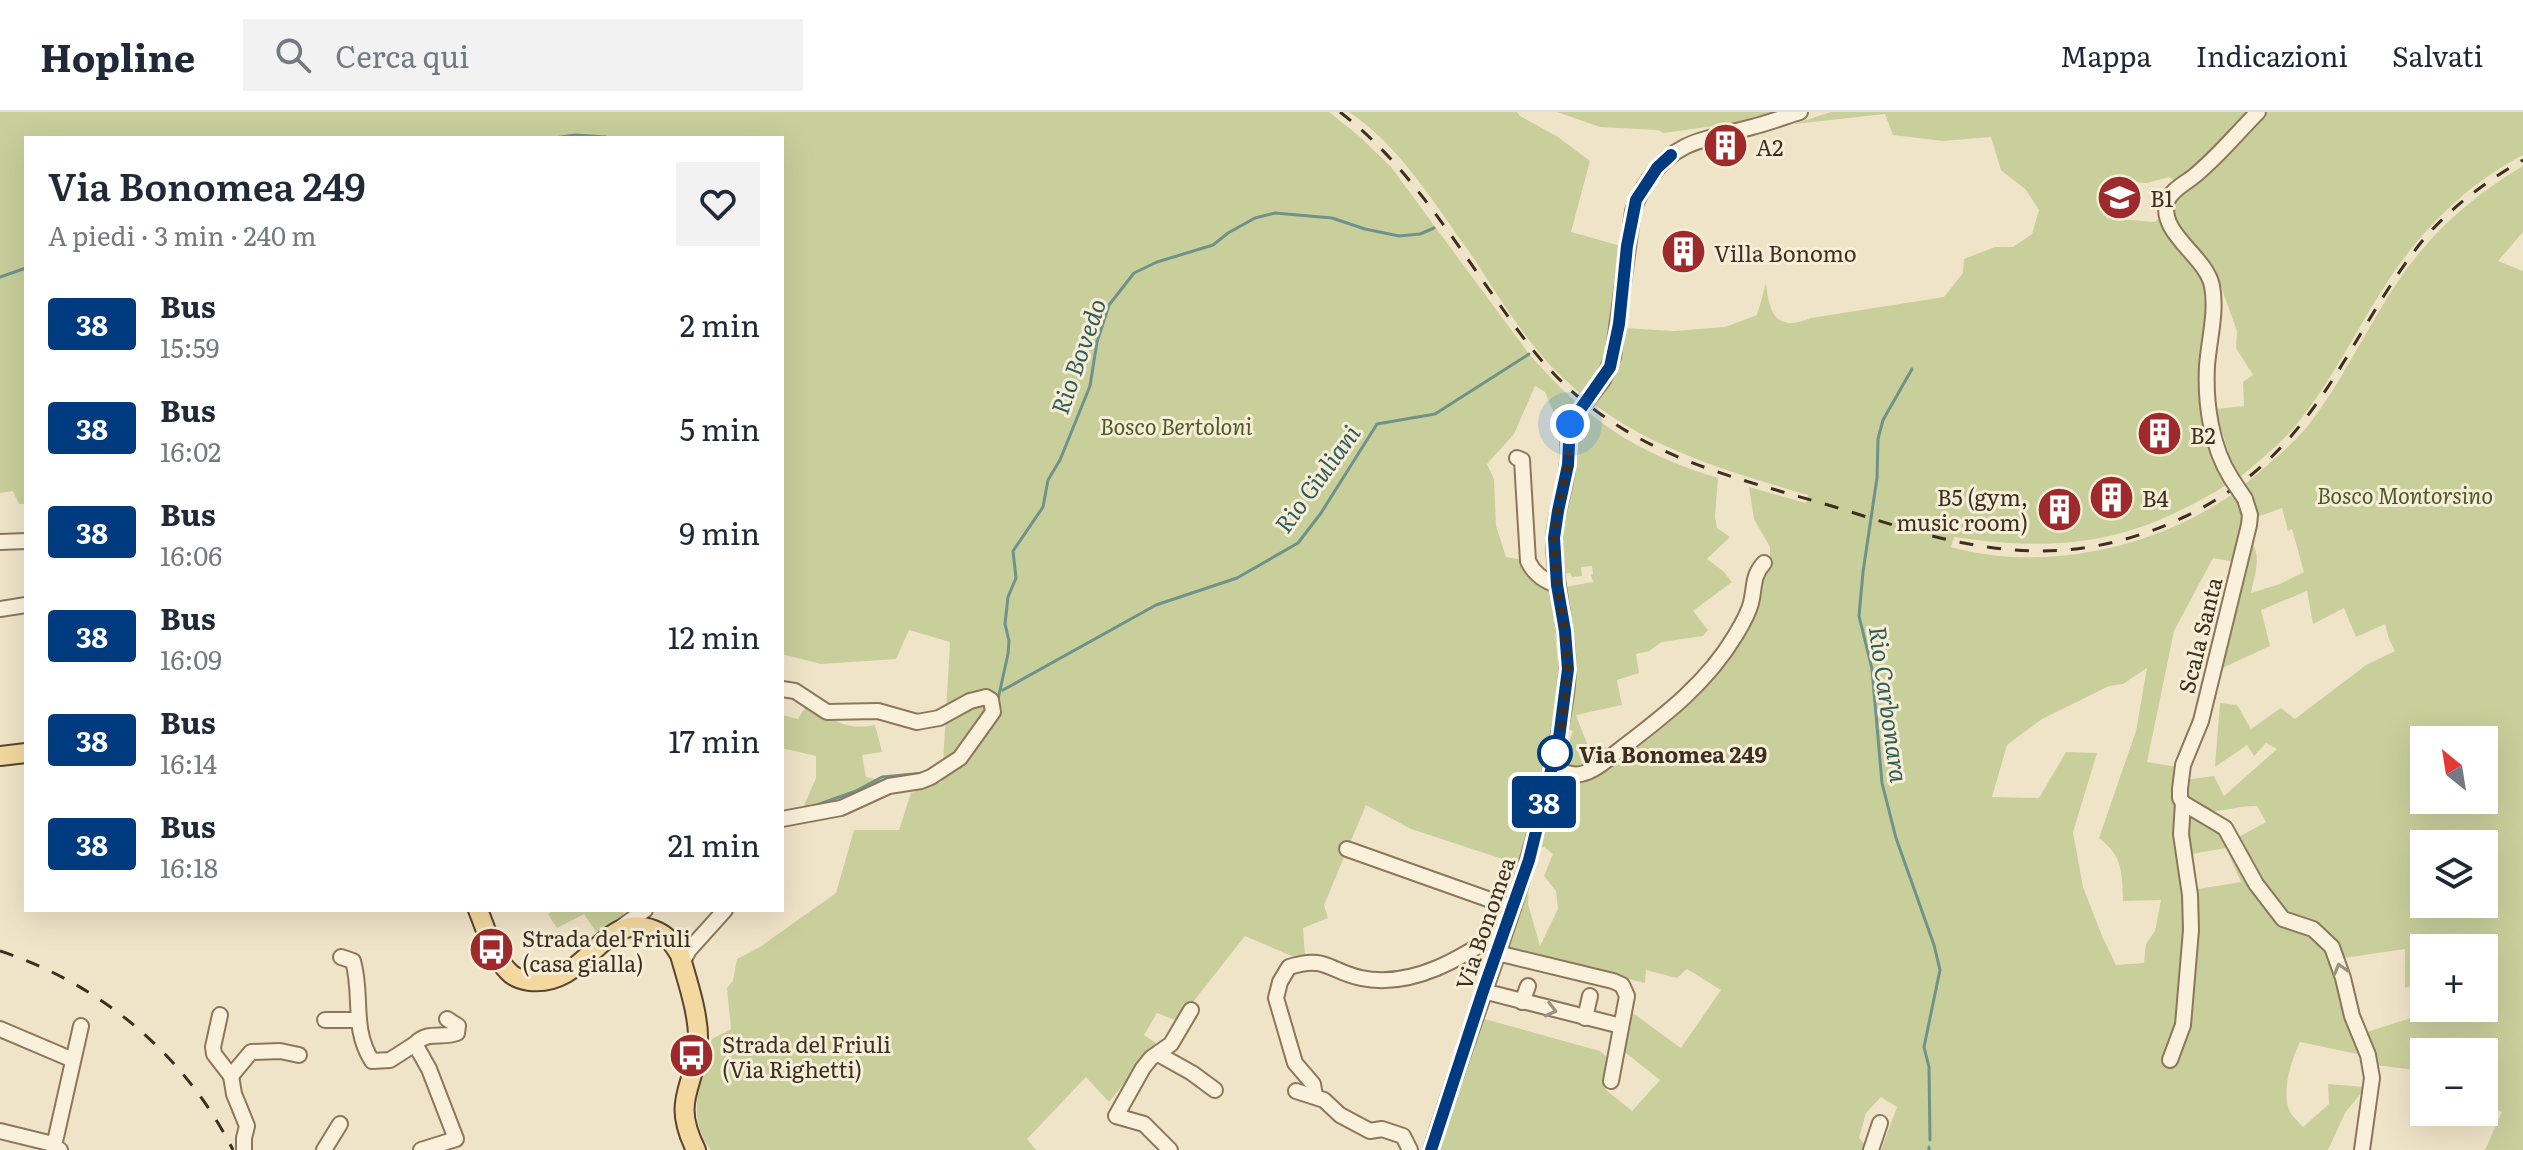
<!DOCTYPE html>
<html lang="it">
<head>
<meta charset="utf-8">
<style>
  body { margin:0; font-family:Literata,serif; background:#f2f2f3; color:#1f2937; height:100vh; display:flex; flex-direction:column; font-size:30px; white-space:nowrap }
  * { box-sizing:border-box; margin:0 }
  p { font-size:26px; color:#747a83 }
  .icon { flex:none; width:44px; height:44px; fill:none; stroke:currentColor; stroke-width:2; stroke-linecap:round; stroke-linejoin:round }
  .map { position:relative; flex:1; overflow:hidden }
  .side { position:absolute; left:24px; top:24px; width:760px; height:776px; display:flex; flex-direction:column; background:#fff; border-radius:0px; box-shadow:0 8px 32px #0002 }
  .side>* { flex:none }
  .badge { padding:0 16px; border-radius:6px; font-size:28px; line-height:52px }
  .needle { width:52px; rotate:330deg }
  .controls { position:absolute; left:2410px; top:614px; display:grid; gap:16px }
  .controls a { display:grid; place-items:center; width:88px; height:88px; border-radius:0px; background:#fff; box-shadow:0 8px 32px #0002; font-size:40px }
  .you { position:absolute; width:40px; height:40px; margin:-20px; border:6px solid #fff; border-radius:50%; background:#1a73e8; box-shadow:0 0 0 12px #1a73e833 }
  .map>.badge { position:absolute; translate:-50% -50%; box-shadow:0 0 0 4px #fff }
  .round { display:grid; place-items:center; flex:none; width:84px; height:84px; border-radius:0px; background:#f2f2f3 }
  .overview { display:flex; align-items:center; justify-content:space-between; height:136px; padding:0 24px }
  h1 { font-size:38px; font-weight:600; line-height:60px }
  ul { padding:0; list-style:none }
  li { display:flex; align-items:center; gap:24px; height:104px; padding:0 24px }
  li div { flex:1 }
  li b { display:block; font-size:30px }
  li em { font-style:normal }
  li .badge { min-width:88px; font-weight:700; text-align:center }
  header { display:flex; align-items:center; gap:48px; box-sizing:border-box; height:112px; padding:0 40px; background:#fff; border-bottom:2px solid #e0e1e3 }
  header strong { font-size:38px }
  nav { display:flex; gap:44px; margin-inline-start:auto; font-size:28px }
  .search { width:560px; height:72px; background:#f2f2f3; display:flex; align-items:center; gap:20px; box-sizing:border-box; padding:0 28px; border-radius:0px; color:#747a83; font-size:30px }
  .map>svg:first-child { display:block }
  .green { fill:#c9cf9b; fill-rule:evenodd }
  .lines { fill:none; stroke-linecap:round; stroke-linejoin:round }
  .stream { stroke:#6f938a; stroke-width:3 }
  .minor-casing { stroke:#8d765c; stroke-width:18 }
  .major-casing { stroke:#5b4430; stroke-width:22 }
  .minor { stroke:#faf1dc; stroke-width:14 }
  .major { stroke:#f3d9a0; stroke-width:18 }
  .rail { stroke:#3d2e20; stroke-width:3; stroke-dasharray:14 14; stroke-linecap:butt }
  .minor-bridge-casing { stroke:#8d765c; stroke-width:18; stroke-linecap:butt }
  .minor-bridge { stroke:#faf1dc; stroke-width:14 }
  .oneway { stroke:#9c907e }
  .line-casing { stroke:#fff; stroke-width:18 }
  .line { stroke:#003b80; stroke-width:12 }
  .walk { stroke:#3d2e20; stroke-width:8; stroke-dasharray:0 14.4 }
  .stop-dot { fill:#fff; stroke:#003b80; stroke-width:4 }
  .labels { text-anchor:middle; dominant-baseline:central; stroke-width:6; stroke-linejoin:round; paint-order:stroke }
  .poi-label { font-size:22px; fill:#3d2e20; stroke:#f7eed8; text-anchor:start }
  .park-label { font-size:22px; font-style:italic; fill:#4d5a26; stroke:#f7eed8 }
  .street-label { font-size:22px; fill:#3d2e20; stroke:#f7eed8 }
  .stop-label { font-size:22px; font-weight:bold; fill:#3d2e20; stroke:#f7eed8; text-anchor:start }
  .water-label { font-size:24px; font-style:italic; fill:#2f5d5a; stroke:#f7eed8 }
</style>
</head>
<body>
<header>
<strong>Hopline</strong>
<div class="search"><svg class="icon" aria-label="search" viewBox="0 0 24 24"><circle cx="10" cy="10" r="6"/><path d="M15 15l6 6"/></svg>Cerca qui</div>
<nav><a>Mappa</a><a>Indicazioni</a><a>Salvati</a></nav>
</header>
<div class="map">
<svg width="2523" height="1038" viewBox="0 0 2523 1038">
  <rect width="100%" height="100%" fill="#f0e4c8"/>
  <g class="green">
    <path d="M0 0H1329L1359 24 1391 55 1529 242C1586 307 1635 341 1718 366L1715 405 1717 416 1730 425 1707 447 1723 459 1732 470 1693 499 1708 518 1703 524 1662 530 1649 539 1636 542 1639 561 1617 568 1622 593 1576 603 1588 634 1602 632 1609 638C1591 651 1584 663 1561 653L1573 619 1565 616 1575 563 1565 475 1593 470 1591 463 1593 462 1592 454 1581 455 1582 464 1572 465 1570 461 1564 462 1562 404 1564 324 1545 280 1535 274 1514 322 1487 352 1494 367 1496 414 1506 445 1524 448 1551 477 1560 573 1521 753 1411 717 1366 693 1324 793 1328 806 1303 816 1305 843 1292 844 1245 824 1178 909 1157 901 1144 923 1156 931 1109 990 1086 965 1027 1027 1036 1038H711C684 1004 702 965 712 927L731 917 727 876 733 869 737 847 760 835 836 781 854 718H899L911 681 942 670 950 530 909 518 896 547 821 552 782 542V26H26V392H19L13 379 0 381Z"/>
    <path d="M1349 0H1517L1520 4 1558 25 1590 49 1571 120 1621 134 1606 250 1598 264 1607 271 1617 255 1624 216 1674 219 1725 215 1757 203 1766 171C1769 203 1777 220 1811 206L1944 185 1963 161 1964 147 1995 135H2013L2032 122 2039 98 2026 78 2001 58 1991 25 1943 29 1893 23 1885 2 1794 12 1831 0H2252L2178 71 2169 65 2147 71 2107 68C2099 82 2099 93 2107 106L2155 110 2164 102C2171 132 2200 145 2207 169 2214 191 2208 219 2206 242 2199 295 2202 326 2228 372 2133 431 2064 441 1954 425L1951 435C2044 461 2156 436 2234 381 2253 406 2243 423 2235 450L2213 446 2174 519 2147 650 2177 655 2174 677 2175 716 2186 783 2177 916 2166 944V951L2174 950 2187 917 2198 777 2241 770 2226 736 2192 742 2185 707 2189 702 2214 714 2228 729 2250 770 2279 810 2318 827 2334 849 2343 898 2362 943 2300 930C2291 948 2281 980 2290 1000 2293 1005 2299 1010 2303 1015L2329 992 2328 972 2366 975 2345 1001 2328 1038H1881L1897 995 1881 985 1866 1001 1859 1026 1867 1035 1866 1038H1435L1481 906 1600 939 1609 947 1606 978 1632 999 1660 968 1622 938 1630 899 1681 936 1721 878 1687 857 1677 866 1646 858 1645 871 1505 836 1529 760 1528 792 1540 834 1558 797 1556 779 1544 764 1553 742 1544 735 1537 736 1555 662 1578 667 1595 661 1672 603 1711 567 1748 512 1761 464 1770 448V435L1754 407 1749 375 1806 391 1808 383C1719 357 1632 332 1563 266 1525 230 1497 181 1468 138 1433 90 1399 33 1349 0ZM2147 556 2136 619 2099 726C2123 744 2122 761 2123 789L2161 788 2155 819 2146 832 2144 851 2116 853 2102 824 2083 775 2073 720 2097 641 2066 640 2039 686 1992 685 2007 633 2042 607 2109 574 2123 572Z"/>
    <path d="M1557 0H1772L1729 12 1663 21 1658 18 1600 15Z"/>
    <path d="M2264 0H2523V43C2467 72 2420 119 2386 172 2356 218 2332 269 2297 312 2281 332 2259 349 2239 366L2232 352 2215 297 2244 294 2243 270 2253 263 2236 236 2237 219 2219 169 2180 119 2170 99 2176 85Z"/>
    <path d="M2523 54V120L2498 149 2523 159V1038H2485L2502 1000 2484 991V940H2424V962L2416 958 2375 953 2364 921 2442 896H2484V836H2424V870L2405 876V837L2344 846 2332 826 2320 814 2287 801 2257 763 2237 726 2266 710 2257 694C2225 693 2190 717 2185 668L2214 664 2224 684 2277 637 2266 631 2254 644 2247 633 2215 655 2220 591 2237 593 2251 617 2281 596 2295 607 2366 553 2395 539 2389 527 2385 512 2356 525 2344 496 2313 512 2307 479 2261 498 2270 534 2218 558 2252 431C2262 446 2254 465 2251 481L2280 472 2304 460 2292 417 2288 419 2282 396 2257 405 2254 387 2244 373C2265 355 2289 336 2307 315 2350 260 2376 193 2420 140 2449 105 2484 77 2523 54ZM2424 628H2484V688H2424ZM2424 732H2484V792H2424Z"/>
    <path d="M808 591C830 607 845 619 875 613L882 640 862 643 866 665 889 670 837 690 803 696 816 666V644L782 636V603L798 607Z"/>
    <path d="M554 798H622L624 802 600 826 584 802 557 816 548 802Z"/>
  </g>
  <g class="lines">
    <g class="stream">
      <path d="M554 26 575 23 606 25"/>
      <path d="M0 165 26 156"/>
      <path d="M1912 257 1883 308 1878 327 1877 366 1863 460 1859 504 1872 557 1882 671 1896 726 1934 833 1940 858 1924 935 1929 955 1930 1028"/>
      <path d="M1003 578 1156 493 1237 466 1298 431 1321 401 1377 312 1435 302 1529 242"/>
      <path d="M997 592 1008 542 1009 529 1005 512 1008 485 1016 466 1013 439 1043 395 1048 368 1060 348 1090 274 1097 230 1109 193 1134 161 1157 150 1213 133 1228 121 1255 106 1275 101 1332 106 1365 117 1399 124 1420 122 1434 116"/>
      <path d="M814 694 856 679 882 665 924 661"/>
      <path d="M1929 1038V1035"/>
    </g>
    <defs>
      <g id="minor">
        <path d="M1603 268 1613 245 1633 99C1637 86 1643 76 1650 66 1678 26 1710 27 1752 15 1768 11 1784 5 1800 0"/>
        <path d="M1517 346 1522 348 1528 449C1534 462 1544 469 1557 473"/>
        <path d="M2231 366C2211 334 2205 291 2207 254 2209 227 2217 200 2212 174 2206 144 2159 122 2167 90 2170 79 2184 72 2193 65 2217 46 2237 21 2258 0"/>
        <path d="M2245 387 2250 403 2249 413 2201 609 2183 653 2180 677V686L2183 691 2225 716 2256 772 2283 807 2313 817 2332 835 2343 866 2352 904 2368 943 2372 966 2362 1038"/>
        <path d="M0 430 26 429"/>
        <path d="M0 497 26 493"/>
        <path d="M782 577 795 579 827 600 878 599 917 610 939 606 970 589 986 585 991 588 993 600 960 646 931 665 921 669 889 674 841 696 782 707"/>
        <path d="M1552 654C1561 659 1570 664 1581 662 1596 659 1610 645 1622 636 1665 603 1707 571 1735 524 1741 514 1748 503 1751 491 1755 475 1752 464 1764 451"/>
        <path d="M1347 737 1513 796"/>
        <path d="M620 816 645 798"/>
        <path d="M1497 841 1613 869 1622 873 1627 884 1611 969"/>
        <path d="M341 845 353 849C363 883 351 916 372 949L390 948 415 932 429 957 456 1027 421 1038"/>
        <path d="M682 851 689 838 725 798"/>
        <path d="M1483 879 1621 914"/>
        <path d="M1522 890 1528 874"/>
        <path d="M220 903 213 935 214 942 231 964 234 982 247 1014 244 1026V1038"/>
        <path d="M1585 906 1590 884"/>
        <path d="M325 908H357"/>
        <path d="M0 917 73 948"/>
        <path d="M415 932C428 918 442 927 457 921L458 914 447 907"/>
        <path d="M1158 942 1192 961 1215 978"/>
        <path d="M2170 948 2183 913 2191 818 2190 783 2181 722 2183 691"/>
        <path d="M231 964 251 940 280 939 299 943"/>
        <path d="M1296 979 1324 988 1340 1003 1370 1019 1382 1017 1403 1024 1410 1038"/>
        <path d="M1315 984 1313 972 1295 951 1276 886 1280 870 1289 855C1326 843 1329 859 1361 866 1413 877 1463 845 1505 817"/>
        <path d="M0 1019 49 1031 60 1038"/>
        <path d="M54 1034 81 914"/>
        <path d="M324 1038 340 1012"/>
        <path d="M1170 1038 1144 1012 1116 1004 1143 956 1151 946 1171 932 1191 898"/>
        <path d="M1431 1038C1470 912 1522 791 1550 662 1557 632 1564 603 1567 573 1571 524 1554 477 1554 428 1555 401 1566 376 1568 350 1570 333 1565 319 1575 304"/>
        <path d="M1871 1038 1880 1011"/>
      </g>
      <g id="major">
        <path d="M0 644 26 641"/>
        <path d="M478 798C486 817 493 844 508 859 514 866 522 868 530 869 589 875 601 797 654 818 667 823 673 831 680 843 687 868 699 903 698 929 696 976 670 986 696 1038"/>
      </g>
    </defs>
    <use href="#minor" class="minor-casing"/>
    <use href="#major" class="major-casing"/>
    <use href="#minor" class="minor"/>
    <use href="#major" class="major"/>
    <g class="rail">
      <path d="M1340 0C1405 50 1448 120 1495 186 1514 213 1533 241 1556 264 1636 345 1730 364 1835 395 1912 419 1983 444 2065 438 2127 433 2191 408 2241 371 2324 309 2354 220 2413 141 2440 103 2483 71 2523 48"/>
      <path d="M0 839C101 872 185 943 233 1038"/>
    </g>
    <defs>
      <g id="minor-bridge">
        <path d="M1575 304 1603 268"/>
        <path d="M2231 366 2245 387"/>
      </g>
    </defs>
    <use href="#minor-bridge" class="minor-bridge-casing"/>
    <use href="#minor-bridge" class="minor-bridge"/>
  </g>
  <defs><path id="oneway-chevron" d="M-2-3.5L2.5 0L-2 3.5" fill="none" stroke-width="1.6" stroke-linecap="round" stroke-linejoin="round" transform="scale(2)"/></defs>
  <g class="oneway">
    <use href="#oneway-chevron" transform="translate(2340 857) rotate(-106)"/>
    <use href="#oneway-chevron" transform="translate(1551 898) rotate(14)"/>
  </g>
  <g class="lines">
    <defs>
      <path id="line" d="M1431 1038 1483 879 1529 748 1559 626 1568 557 1565 519 1557 473 1554 426 1558 399 1568 353 1570 312 1610 255 1619 212 1627 134 1636 88 1657 56 1671 43"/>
    </defs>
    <use href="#line" class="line-casing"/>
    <use href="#line" class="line"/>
    <path class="walk" d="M1555 641 1562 614 1568 557 1565 519 1557 473 1554 426 1558 399 1568 353 1570 312"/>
  </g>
  <defs>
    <symbol id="building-disc" viewBox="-11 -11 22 22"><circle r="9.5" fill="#9e2a2b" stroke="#f7eed8"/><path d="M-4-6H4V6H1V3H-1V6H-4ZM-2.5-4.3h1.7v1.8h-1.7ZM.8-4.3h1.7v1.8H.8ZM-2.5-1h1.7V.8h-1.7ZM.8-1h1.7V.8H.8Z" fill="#fff"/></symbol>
    <symbol id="school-disc" viewBox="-11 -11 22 22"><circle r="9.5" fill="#9e2a2b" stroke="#f7eed8"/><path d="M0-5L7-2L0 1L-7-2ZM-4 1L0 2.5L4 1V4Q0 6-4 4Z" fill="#fff"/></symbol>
    <symbol id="bus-disc" viewBox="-11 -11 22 22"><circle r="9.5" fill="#9e2a2b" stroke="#f7eed8"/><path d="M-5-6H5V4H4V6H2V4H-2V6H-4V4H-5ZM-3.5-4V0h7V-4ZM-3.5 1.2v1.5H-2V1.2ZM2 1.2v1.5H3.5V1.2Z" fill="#fff"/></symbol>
  </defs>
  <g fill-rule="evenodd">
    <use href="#building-disc" x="1700" y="8" width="51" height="51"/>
    <use href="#school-disc" x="2094" y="60" width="51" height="51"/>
    <use href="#building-disc" x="1658" y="114" width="51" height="51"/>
    <use href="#building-disc" x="2134" y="296" width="51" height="51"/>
    <use href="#building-disc" x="2086" y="360" width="51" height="51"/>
    <use href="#building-disc" x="2034" y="372" width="51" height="51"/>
    <use href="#bus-disc" x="466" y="812" width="51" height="51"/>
    <use href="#bus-disc" x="666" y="918" width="51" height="51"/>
  </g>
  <circle class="stop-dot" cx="1555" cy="641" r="16"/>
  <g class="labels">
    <g class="poi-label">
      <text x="1756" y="34">A2</text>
      <text x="2150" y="85">B1</text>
      <text x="1714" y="140">Villa Bonomo</text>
      <text x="2190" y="322">B2</text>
      <text x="2028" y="384" text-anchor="end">B5 (gym,<tspan x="2028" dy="25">music room)</tspan></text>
      <text x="2142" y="385">B4</text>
      <text x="522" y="825">Strada del Friuli<tspan x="522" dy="25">(casa gialla)</tspan></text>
      <text x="722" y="931">Strada del Friuli<tspan x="722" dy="25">(Via Righetti)</tspan></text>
    </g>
    <g class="park-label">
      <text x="1176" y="313">Bosco Bertoloni</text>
      <text x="2405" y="382">Bosco Montorsino</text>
    </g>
    <g class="street-label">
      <text transform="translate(2199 523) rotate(-76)">Scala Santa</text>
      <text transform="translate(1484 811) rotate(-71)">Via Bonomea</text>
    </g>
    <g class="stop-label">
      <text x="1579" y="641">Via Bonomea 249</text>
    </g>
    <g class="water-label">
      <text transform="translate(1077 244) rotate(-71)">Rio Bovedo</text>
      <text transform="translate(1316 366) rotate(-54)">Rio Giuliani</text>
      <text transform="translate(1890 592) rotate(82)">Rio Carbonara</text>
    </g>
  </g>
</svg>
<div class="controls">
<a><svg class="needle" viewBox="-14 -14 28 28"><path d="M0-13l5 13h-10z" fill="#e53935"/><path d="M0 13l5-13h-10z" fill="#747a83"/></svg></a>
<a><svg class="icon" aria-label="layers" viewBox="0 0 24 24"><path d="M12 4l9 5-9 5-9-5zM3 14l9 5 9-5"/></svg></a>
<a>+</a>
<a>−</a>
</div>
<div class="you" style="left:1570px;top:312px"></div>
<b class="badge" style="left:1544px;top:690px;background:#003b80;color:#fff">38</b>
<section class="side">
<div class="overview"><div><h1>Via Bonomea 249</h1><p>A piedi · 3 min · 240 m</p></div><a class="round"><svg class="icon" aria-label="heart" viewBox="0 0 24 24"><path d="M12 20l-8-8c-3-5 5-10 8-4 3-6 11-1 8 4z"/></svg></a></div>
<ul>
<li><span class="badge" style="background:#003b80;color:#fff">38</span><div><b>Bus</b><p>15:59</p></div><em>2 min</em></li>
<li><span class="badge" style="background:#003b80;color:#fff">38</span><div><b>Bus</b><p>16:02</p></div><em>5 min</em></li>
<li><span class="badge" style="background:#003b80;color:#fff">38</span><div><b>Bus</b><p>16:06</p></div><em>9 min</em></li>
<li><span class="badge" style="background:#003b80;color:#fff">38</span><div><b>Bus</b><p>16:09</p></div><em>12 min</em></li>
<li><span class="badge" style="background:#003b80;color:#fff">38</span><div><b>Bus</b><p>16:14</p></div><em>17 min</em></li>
<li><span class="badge" style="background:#003b80;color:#fff">38</span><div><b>Bus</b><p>16:18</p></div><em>21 min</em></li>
</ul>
</section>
</div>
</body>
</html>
